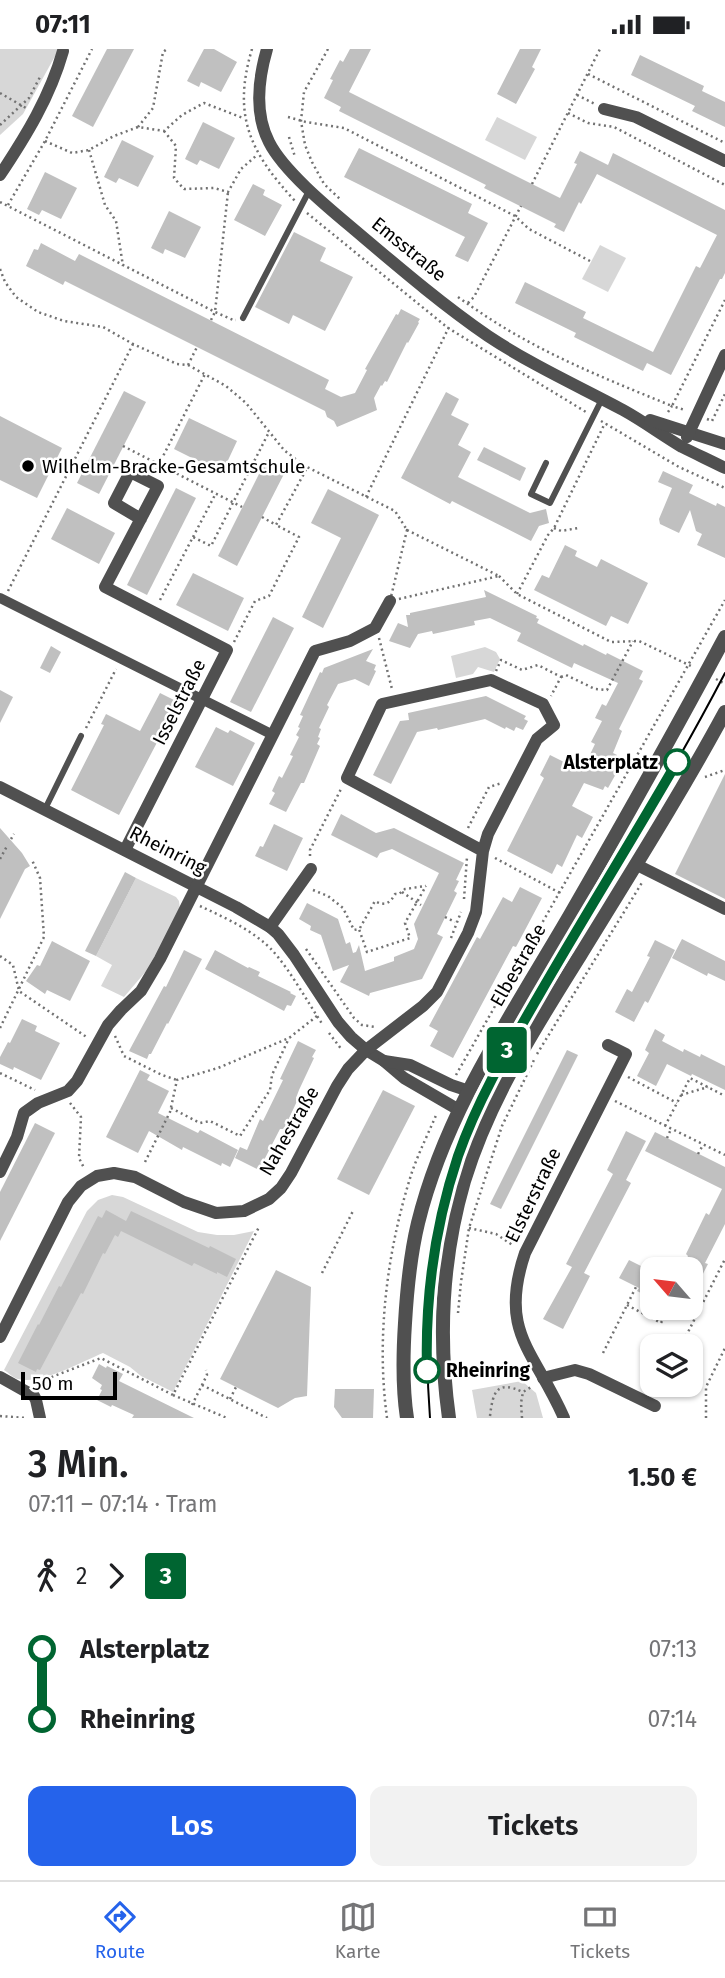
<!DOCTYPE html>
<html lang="de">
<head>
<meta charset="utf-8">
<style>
  body { margin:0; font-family:"Fira Sans",sans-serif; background:#f2f2f2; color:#202124; height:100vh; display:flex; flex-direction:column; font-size:26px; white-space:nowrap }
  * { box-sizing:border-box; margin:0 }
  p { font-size:23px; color:#757577 }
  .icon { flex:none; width:38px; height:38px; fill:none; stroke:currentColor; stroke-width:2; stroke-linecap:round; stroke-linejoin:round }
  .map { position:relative; height:1369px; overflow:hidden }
  .drawer { display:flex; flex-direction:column; background:#fff; flex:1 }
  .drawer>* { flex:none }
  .badge { padding:0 14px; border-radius:5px; font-size:24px; line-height:46px }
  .needle { width:46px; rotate:298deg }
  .buttons { position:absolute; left:640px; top:1208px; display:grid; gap:14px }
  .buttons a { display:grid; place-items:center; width:63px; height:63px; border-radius:14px; background:#fff; box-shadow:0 2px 5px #0004; font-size:35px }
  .scale { position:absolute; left:21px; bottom:18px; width:96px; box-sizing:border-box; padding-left:7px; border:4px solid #000; border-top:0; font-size:19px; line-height:24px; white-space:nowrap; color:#000; -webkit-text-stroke:5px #fff; paint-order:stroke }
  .map>.badge { position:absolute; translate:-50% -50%; box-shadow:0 0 0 4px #fff }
  .legs { display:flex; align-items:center; gap:10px; height:77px; padding:0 28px; font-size:23px }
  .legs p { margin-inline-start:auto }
  .head { display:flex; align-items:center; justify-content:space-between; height:119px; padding:0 28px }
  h1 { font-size:38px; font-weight:600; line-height:52px }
  .action { display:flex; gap:14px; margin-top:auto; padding:14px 28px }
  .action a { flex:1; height:80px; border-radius:14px; background:#2563eb; color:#fff; font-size:28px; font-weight:600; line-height:80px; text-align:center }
  .action a+a { background:#f2f2f2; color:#202124 }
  ul { padding:0 28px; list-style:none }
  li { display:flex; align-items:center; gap:24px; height:70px; font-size:26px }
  li i { display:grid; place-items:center; width:10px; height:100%; margin:0 9px; background:currentColor }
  li i::after { content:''; width:18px; height:18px; margin:-9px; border:5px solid; border-radius:50%; background:#fff }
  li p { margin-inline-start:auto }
  li:first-child i { background:linear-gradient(#0000 50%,currentColor 0) }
  li:last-child i { background:linear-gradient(currentColor 50%,#0000 0) }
  .status { display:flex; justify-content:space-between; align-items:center; height:49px; padding:0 35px; background:#fff; direction:ltr }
  .status svg { height:19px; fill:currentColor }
  .tabs { display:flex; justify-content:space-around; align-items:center; height:98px; border-top:2px solid #e0e0e0; background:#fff; font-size:19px; color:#757577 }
  .tabs a { display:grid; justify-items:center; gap:4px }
  .tabs .selected { color:#2563eb }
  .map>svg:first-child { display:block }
  .green { fill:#d7d7d7 }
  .building { fill:#c0c0c0 }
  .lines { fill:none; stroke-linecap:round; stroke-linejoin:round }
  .path { stroke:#727272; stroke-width:2.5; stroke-dasharray:2 3.5; stroke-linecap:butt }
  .service { stroke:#505050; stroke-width:6 }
  .pedestrian { stroke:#505050; stroke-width:10 }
  .minor { stroke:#505050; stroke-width:12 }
  .tertiary { stroke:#505050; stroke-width:14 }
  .tram { stroke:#000; stroke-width:2 }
  .line-1-casing { stroke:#fff; stroke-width:16 }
  .line-1 { stroke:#006531; stroke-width:10 }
  .poi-dot { fill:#000; stroke:#fff; stroke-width:2.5 }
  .stop-1-dot { fill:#fff; stroke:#006531; stroke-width:3.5 }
  .labels { text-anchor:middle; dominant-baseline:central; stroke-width:5; stroke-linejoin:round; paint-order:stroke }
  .street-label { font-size:19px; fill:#000; stroke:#fff }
  .poi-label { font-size:19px; fill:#000; stroke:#fff; text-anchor:start }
  .stop-label { font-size:19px; font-weight:bold; fill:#000; stroke:#fff; text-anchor:end }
</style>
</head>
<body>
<div class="status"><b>07:11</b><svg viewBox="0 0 49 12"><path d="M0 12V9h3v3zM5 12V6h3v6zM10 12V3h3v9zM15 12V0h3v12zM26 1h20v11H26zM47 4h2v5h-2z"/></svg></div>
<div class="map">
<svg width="725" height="1369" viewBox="0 0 725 1369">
  <rect width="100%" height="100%" fill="#fff"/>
  <g class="green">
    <path d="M0 0H59L23 65 0 86Z"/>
    <path d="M497 68 537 88 525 111 485 91Z"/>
    <path d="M600 196 626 209 608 243 582 230Z"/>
    <path d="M485 598 496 603 500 610 494 623 478 618 473 625 456 629 451 607Z"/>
    <path d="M136 829 176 848 179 852 180 861 153 914 124 948 101 937 112 916 96 907Z"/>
    <path d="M112 1146 123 1148 198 1183 217 1186H234L254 1182 173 1343 141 1327 130 1318 103 1304C81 1313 41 1336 18 1330 13 1329 9 1324 4 1321L87 1162 98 1151Z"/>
    <path d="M522 1332 536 1344 543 1369H477L472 1341Z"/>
  </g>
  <g class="building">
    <path d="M107 0H134L93 78 72 67Z"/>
    <path d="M204 0H214L237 13 221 43 201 33 199 38 187 32Z"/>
    <path d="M350 0H371L349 43 560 149 577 115 574 114 580 102 608 116 613 104 725 161V224L722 230H720L671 326 647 314 643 322 574 288 576 284 515 254 525 233 586 263 583 269 653 303 696 217 700 219 717 186 597 125 581 155 579 153 564 183 554 178 556 175 484 139 486 136 339 62 341 58 324 49 333 31 330 30 340 11 343 13Z"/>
    <path d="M520 0H541L532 18 535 20 516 55 497 45Z"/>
    <path d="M640 6 704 37 702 42 725 53V78L692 62 695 57 631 26Z"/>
    <path d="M203 73 235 89 219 120 200 111 197 116 185 110Z"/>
    <path d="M122 91 154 107 138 138 119 129 116 134 104 128Z"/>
    <path d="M359 99 472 155 468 164 488 174 468 213 455 207 465 188 344 128Z"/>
    <path d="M45 123 77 139 61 170 42 161 39 166 27 160Z"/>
    <path d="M253 135 265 141 263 146 282 156 265 187 234 171Z"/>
    <path d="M169 162 201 178 185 209 165 200 163 205 151 199Z"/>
    <path d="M294 183 326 199 320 212 353 228 325 282 293 266 289 275 255 258Z"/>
    <path d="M41 194 75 212 79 205 329 331 325 340 341 348 355 344 367 321 365 320 396 265 398 266 401 260 420 270 418 273 419 274 408 294 407 293 387 333 385 332 382 337 381 336 374 349 377 361 337 378 334 372 327 368 325 362 65 232 63 236 26 217 34 200 38 201Z"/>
    <path d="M124 342 146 353 99 445 77 434Z"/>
    <path d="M446 343 459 350 451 366 469 375 458 396 471 403 458 428 530 464 546 460 549 474 539 477 531 492 452 452 450 455 401 429Z"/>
    <path d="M0 367 62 399 37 449 0 431Z"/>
    <path d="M189 369 237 392 222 424 174 400Z"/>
    <path d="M484 398 526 419 520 432 477 411Z"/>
    <path d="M266 411 286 421 237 517 218 507Z"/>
    <path d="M663 422 693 436 689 444 716 457 717 454 725 458V509L697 496 702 485 696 482 690 461 679 484 660 475 659 470 672 439 658 433Z"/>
    <path d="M176 439 196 449 147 546 127 536Z"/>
    <path d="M328 440 379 466 323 579 302 568 341 489 311 474Z"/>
    <path d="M67 459 115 484 99 515 51 490Z"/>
    <path d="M565 496 577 502 575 507 597 518 601 510 648 534 628 575 611 567 606 577 534 541 542 526 549 529Z"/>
    <path d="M193 524 244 549 228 582 176 556Z"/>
    <path d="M484 541 537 567 536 569 539 570 537 574 583 597 584 595 606 606 607 604 643 622 639 630 643 632 619 680 622 682 613 704 617 706 610 719 617 723 608 739 605 737 603 741 584 734 572 757 593 768 582 789 577 786 562 818 557 815 552 825 507 802 544 729 540 726 550 706 582 722 595 695 591 693 602 672 595 669 602 655 606 657 618 634 574 614 572 619 517 592 521 584 490 569 474 572 475 576 433 585 432 582 418 585 410 599 389 592 398 574 408 578 406 566H410V564L486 548Z"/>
    <path d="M273 568 294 579 251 663 230 653Z"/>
    <path d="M51 597 61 603 50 624 40 619Z"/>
    <path d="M373 600 366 612 376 616 374 621 376 622 369 637 355 630 338 635 327 656 329 658 319 679 321 680 318 688 320 689 317 695 320 697 304 734H301L286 763 269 755 275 744 272 742 279 727 282 729 293 707 290 706 299 688 296 686 300 679 298 678 303 667 300 666 320 623 322 624 324 619Z"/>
    <path d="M0 641 13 648 0 674Z"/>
    <path d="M160 644 182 655 167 684 163 682 119 766 71 741 104 676 101 675 106 665 140 682Z"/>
    <path d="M486 647 526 667 524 670 528 672 523 681 516 678 514 682 506 678 505 680 485 670 438 681 437 679 417 683 391 735 373 726 400 672 409 671 408 664Z"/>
    <path d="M216 678 228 684 230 681 255 694 233 737 195 718Z"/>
    <path d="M725 725V850L675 825Z"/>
    <path d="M341 765 376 784 394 779 464 814 456 831 459 832 454 842 457 844 437 885 443 888 422 930 370 944 369 947 340 933 349 916 333 922 321 886 310 881 311 877 299 870 307 854 338 870 346 895 350 893 353 904 356 903 359 896 365 922 394 912V908L414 900 418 890 414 875 439 824 392 800 380 804 377 809 331 786Z"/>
    <path d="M274 775 303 789 287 822 255 807 260 797 263 798Z"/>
    <path d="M0 779 22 804 30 817 25 820 0 870Z"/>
    <path d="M125 823 136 829 96 907 85 902Z"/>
    <path d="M520 838 542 849 516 898 513 897 453 1009 430 997 438 982 429 977 477 888 480 890 503 848 512 853Z"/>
    <path d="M682 890 725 912V932L708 924 707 927 672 909Z"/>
    <path d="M655 891 675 901 648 954 645 952 634 973 615 963 627 940 632 943 650 908 647 907Z"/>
    <path d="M52 892 90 912 70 952 47 941 45 945 26 932 37 916 40 917Z"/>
    <path d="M184 901 202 910 168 975 167 974 151 1005H149L147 1010 129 1002 164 937 166 938Z"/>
    <path d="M215 901 248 919 249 918 260 923 258 927 291 943 290 944 296 947 291 957 287 956 284 962 205 920Z"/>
    <path d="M22 970 37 977 35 982 60 994 41 1031 14 1018 13 1021 0 1015V1008L8 993 10 994Z"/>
    <path d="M655 980 665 986 662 992 683 1003 684 1000 700 1008 701 1005 725 1017V1041L692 1025 691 1027 667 1015 656 1037 637 1027 649 1004 645 1001Z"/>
    <path d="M298 992 316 1001 312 1008 314 1009 299 1041 296 1049 298 1050 284 1080H280L259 1121 235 1109 240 1098 247 1101 260 1070 263 1072 283 1031 280 1030Z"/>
    <path d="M567 1001 578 1006 501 1160 490 1155Z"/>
    <path d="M140 1021 150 1026 147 1031 169 1042 158 1064 198 1084 200 1081 238 1101 230 1118 222 1114 221 1117 183 1098 182 1101 149 1082 138 1104 106 1088Z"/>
    <path d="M383 1041 415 1057 369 1146 337 1130Z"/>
    <path d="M35 1074 55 1084 0 1192V1143Z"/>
    <path d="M626 1082 646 1092 626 1131 631 1134 584 1224 590 1227 563 1280 543 1270 572 1218 566 1215 613 1125 607 1121Z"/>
    <path d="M655 1083 725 1118V1175L705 1214 708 1215 691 1248V1220H682L688 1207 686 1205 706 1164 709 1166 722 1140 645 1102Z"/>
    <path d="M106 1161 126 1172 131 1162 209 1199 210 1197 236 1210 227 1228 217 1223V1225L194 1214 192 1217 121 1182 118 1188 115 1186 105 1205 103 1204 83 1245 81 1244 40 1321 37 1320 36 1323 18 1314 38 1275 39 1276 59 1237 61 1238 98 1167 102 1169Z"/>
    <path d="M629 1211 653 1223V1250L637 1242 639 1239 619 1229Z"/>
    <path d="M276 1221 311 1238 307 1347 295 1349 278 1359 220 1330Z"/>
    <path d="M99 1315 106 1319 107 1317 123 1325 119 1332 194 1369H132L134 1366 112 1356 111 1358 97 1351 102 1341 100 1340 102 1336 92 1329Z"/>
    <path d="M335 1340H374L373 1369H342L334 1358Z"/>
  </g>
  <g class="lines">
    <g class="path">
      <path d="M252 0C232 67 250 103 295 152"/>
      <path d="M328 0 304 43 301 72 305 96 312 113 324 135 340 150"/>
      <path d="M588 25 725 94"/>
      <path d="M0 44 26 59"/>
      <path d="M577 46 595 55"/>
      <path d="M568 64 588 74 614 78 725 136"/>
      <path d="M288 68 306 73 344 79 515 167 529 180 590 212"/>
      <path d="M0 76 29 49 40 28"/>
      <path d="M138 78 153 59 163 3 167 0"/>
      <path d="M164 82 176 97 174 129 184 140 214 139 228 143 241 120 257 106"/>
      <path d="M289 88 295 108"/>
      <path d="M45 92 72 104 89 101 114 87 138 78 164 82 182 66 204 54 243 69"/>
      <path d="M89 101 105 156 116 172 123 217"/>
      <path d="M532 135 600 0"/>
      <path d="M0 153 215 263 233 271H236"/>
      <path d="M8 156 45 92 92 0"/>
      <path d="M307 164 448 279 586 363"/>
      <path d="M0 220 5 233 16 248 38 263 64 272 103 278 133 295 177 315 188 316 226 337 246 354 284 401 303 416 395 462 407 481"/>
      <path d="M458 248C479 263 500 277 522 289 570 316 621 336 672 357L725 251"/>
      <path d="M468 254 474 248 521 157"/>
      <path d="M211 271 215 263 228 143"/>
      <path d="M188 316 197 298"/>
      <path d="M668 363 672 357 685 361"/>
      <path d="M707 370 712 372 725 345"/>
      <path d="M601 372 679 418 725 439"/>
      <path d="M123 397 242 458"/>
      <path d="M156 421 205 325"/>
      <path d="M366 448 449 278"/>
      <path d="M262 468 276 476 307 419"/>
      <path d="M554 479 561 482 578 479"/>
      <path d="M407 481 499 527 390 552Z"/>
      <path d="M193 488 216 444"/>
      <path d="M499 527 517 545 611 593 639 592 691 617"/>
      <path d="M8 542 133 295"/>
      <path d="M517 545 548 486 554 479 605 374"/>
      <path d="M160 551 193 488 211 497 268 385"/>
      <path d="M379 589 392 640"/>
      <path d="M234 593 255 552 269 547 299 488 276 476"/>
      <path d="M496 622 501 611 522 621 538 616 561 628 551 647"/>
      <path d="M561 628 566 626 595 640 607 641 633 592"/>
      <path d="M716 630 725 635"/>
      <path d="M86 679 116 620"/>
      <path d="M705 728 725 721"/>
      <path d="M468 779 489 738 502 734"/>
      <path d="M11 790 14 785"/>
      <path d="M310 807V801L342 738"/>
      <path d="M495 809 560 844"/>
      <path d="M0 810 7 797"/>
      <path d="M313 841 328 847 343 859 354 881 359 880 367 903 410 889 405 874 426 837"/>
      <path d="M402 843 421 856"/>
      <path d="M464 850 467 808"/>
      <path d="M200 857C221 867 244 877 262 892 283 907 307 953 323 976"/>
      <path d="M445 868 455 873"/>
      <path d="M360 879 375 852C384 857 390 855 395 845H399L405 840 426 837"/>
      <path d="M451 889 461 863"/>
      <path d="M306 900 354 969 362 976 376 978"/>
      <path d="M0 907 13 916 19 942 88 989"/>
      <path d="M0 979 44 888 40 829 32 811"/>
      <path d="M329 984 342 1001"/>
      <path d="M115 987 124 1007 162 1026 177 1031"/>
      <path d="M537 1005 643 832"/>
      <path d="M0 1024 35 1041"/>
      <path d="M456 1026 725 551"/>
      <path d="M628 1028 677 1054"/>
      <path d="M681 1046 708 1038"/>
      <path d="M615 1052 725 1106"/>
      <path d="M70 1054 81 1068 79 1109 84 1119"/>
      <path d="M171 1059 200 1074 210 1072 240 1087 270 1041 272 1026 289 989"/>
      <path d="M665 1077 690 1029 725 1047"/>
      <path d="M667 1089 671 1080"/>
      <path d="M698 1105 703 1096"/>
      <path d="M145 1113 170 1063 177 1031 218 1019 289 989 317 967"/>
      <path d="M469 1179 496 1185 514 1197"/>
      <path d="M322 1224 354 1160"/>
      <path d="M627 1256 661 1274 670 1258"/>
      <path d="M458 1264 461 1233 469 1179 502 1077 534 1011"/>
      <path d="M681 1297 725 1210"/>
      <path d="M603 1304 636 1238"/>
      <path d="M36 1334 101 1309 173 1346 259 1178"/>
      <path d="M202 1336 267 1369"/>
      <path d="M661 1345 664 1335"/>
      <path d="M173 1346 227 1369"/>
      <path d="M230 1350 236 1338"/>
      <path d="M192 1356 207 1326 206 1321"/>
      <path d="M0 1367 26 1369"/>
      <path d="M490 1367C493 1342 497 1331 523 1343L533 1337"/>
      <path d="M387 1369C376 1288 387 1201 412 1123 419 1103 429 1083 437 1064"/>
      <path d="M522 1369 521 1354 523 1343"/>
      <path d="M706 1369V1338L725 1299"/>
    </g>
    <g class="service">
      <path d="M243 269 309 142"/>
      <path d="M546 414 531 445 550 454 602 350"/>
      <path d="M45 760 81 687"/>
    </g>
    <path class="pedestrian" d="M0 549 273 686"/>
    <g class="minor">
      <path d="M267 0C258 31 254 64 269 93 283 121 326 157 350 177 395 215 440 254 488 287 530 315 578 337 623 361 643 372 662 386 682 398 696 405 711 412 725 419"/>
      <path d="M604 60 636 68 725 112"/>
      <path d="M0 126C26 87 50 48 63 2"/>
      <path d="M650 371 725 395"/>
      <path d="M687 388 725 306"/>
      <path d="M0 738 236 858 270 878 278 885 294 906 338 973 351 988 366 1001 384 1012 404 1029 459 1061"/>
      <path d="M125 801 227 601 105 538 158 437 130 423 114 454 141 470"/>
      <path d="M637 816 725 860"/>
      <path d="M270 878 311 820"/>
      <path d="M384 1012 410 1016 451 1036 469 1042"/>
      <path d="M0 1123 17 1088 24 1064 38 1054 68 1042 77 1032 108 976 121 961 141 942 160 910 315 602 350 592 375 579 390 552"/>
      <path d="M0 1288 68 1153 81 1137 97 1127 114 1124 135 1128 184 1153 216 1164 244 1162 269 1150 281 1139 291 1124 337 1037 348 1020 366 1001 423 957 437 943 468 884 476 863 483 802 488 785 537 690 554 676 543 655 491 631 382 655 347 729 483 802"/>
      <path d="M0 1328 34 1347 36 1351 40 1369"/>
      <path d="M543 1329 575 1321 589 1325 655 1357"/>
      <path d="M564 1369C535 1302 498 1284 525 1204L626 1005 608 996"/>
    </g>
    <g class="tertiary">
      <path d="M407 1369C402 1337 403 1305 405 1274 407 1240 410 1207 418 1174 445 1063 513 964 570 866 623 774 675 682 725 588"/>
      <path d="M449 1369C438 1290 442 1208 464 1132 489 1050 536 977 581 905 630 825 680 746 725 663"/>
    </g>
    <path class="tram" d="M430 1369C423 1280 430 1192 459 1107 481 1041 518 983 553 923 611 823 672 726 725 624"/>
  </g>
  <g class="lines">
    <defs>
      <path id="line-1" d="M427 1321C425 1249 435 1176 458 1107 478 1050 509 998 539 946 584 868 632 791 677 713"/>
    </defs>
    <use href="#line-1" class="line-1-casing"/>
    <use href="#line-1" class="line-1"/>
  </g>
  <circle class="poi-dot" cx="28" cy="417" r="7"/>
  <g class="stop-1-dot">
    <circle cx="677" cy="713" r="12"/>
    <circle cx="427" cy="1321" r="12"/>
  </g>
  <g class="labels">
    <g class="street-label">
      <text transform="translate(409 200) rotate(39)">Emsstraße</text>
      <text transform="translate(179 653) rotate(-63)">Isselstraße</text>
      <text transform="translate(168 801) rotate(27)">Rheinring</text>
      <text transform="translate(518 916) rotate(-60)">Elbestraße</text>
      <text transform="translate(289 1082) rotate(-60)">Nahestraße</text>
      <text transform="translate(533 1146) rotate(-64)">Elsterstraße</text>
    </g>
    <g class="poi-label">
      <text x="42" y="417">Wilhelm-Bracke-Gesamtschule</text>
    </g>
    <g class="stop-label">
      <text x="658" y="713">Alsterplatz</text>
      <text x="446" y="1321" text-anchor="start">Rheinring</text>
    </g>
  </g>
</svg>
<div class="buttons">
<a><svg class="needle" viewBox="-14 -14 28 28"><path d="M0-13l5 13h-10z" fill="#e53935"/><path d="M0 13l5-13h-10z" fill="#757577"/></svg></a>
<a><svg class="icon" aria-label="layers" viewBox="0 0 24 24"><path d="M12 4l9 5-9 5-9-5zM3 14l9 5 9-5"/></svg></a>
</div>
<div class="scale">50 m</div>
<b class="badge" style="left:507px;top:1001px;background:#006531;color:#fff">3</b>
</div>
<section class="drawer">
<div class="head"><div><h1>3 Min.</h1><p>07:11 – 07:14 · Tram</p></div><b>1.50 €</b></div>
<div class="legs"><svg class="icon" aria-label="walk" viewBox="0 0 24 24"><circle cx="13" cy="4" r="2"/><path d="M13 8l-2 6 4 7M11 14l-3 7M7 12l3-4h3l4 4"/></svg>2<svg class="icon" aria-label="forward" viewBox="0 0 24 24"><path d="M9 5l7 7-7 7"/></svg><b class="badge" style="background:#006531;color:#fff">3</b></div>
<ul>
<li><i style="color:#006531"></i><b>Alsterplatz</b><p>07:13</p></li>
<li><i style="color:#006531"></i><b>Rheinring</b><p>07:14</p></li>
</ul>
<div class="action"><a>Los</a><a>Tickets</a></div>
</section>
<nav class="tabs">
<a class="selected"><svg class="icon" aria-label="directions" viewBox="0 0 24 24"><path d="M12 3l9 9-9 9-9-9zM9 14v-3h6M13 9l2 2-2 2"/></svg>Route</a>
<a><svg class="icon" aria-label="map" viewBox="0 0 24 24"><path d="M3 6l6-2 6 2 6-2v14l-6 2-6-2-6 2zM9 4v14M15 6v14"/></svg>Karte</a>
<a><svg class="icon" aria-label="tickets" viewBox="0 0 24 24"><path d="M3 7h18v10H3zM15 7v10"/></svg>Tickets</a>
</nav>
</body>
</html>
